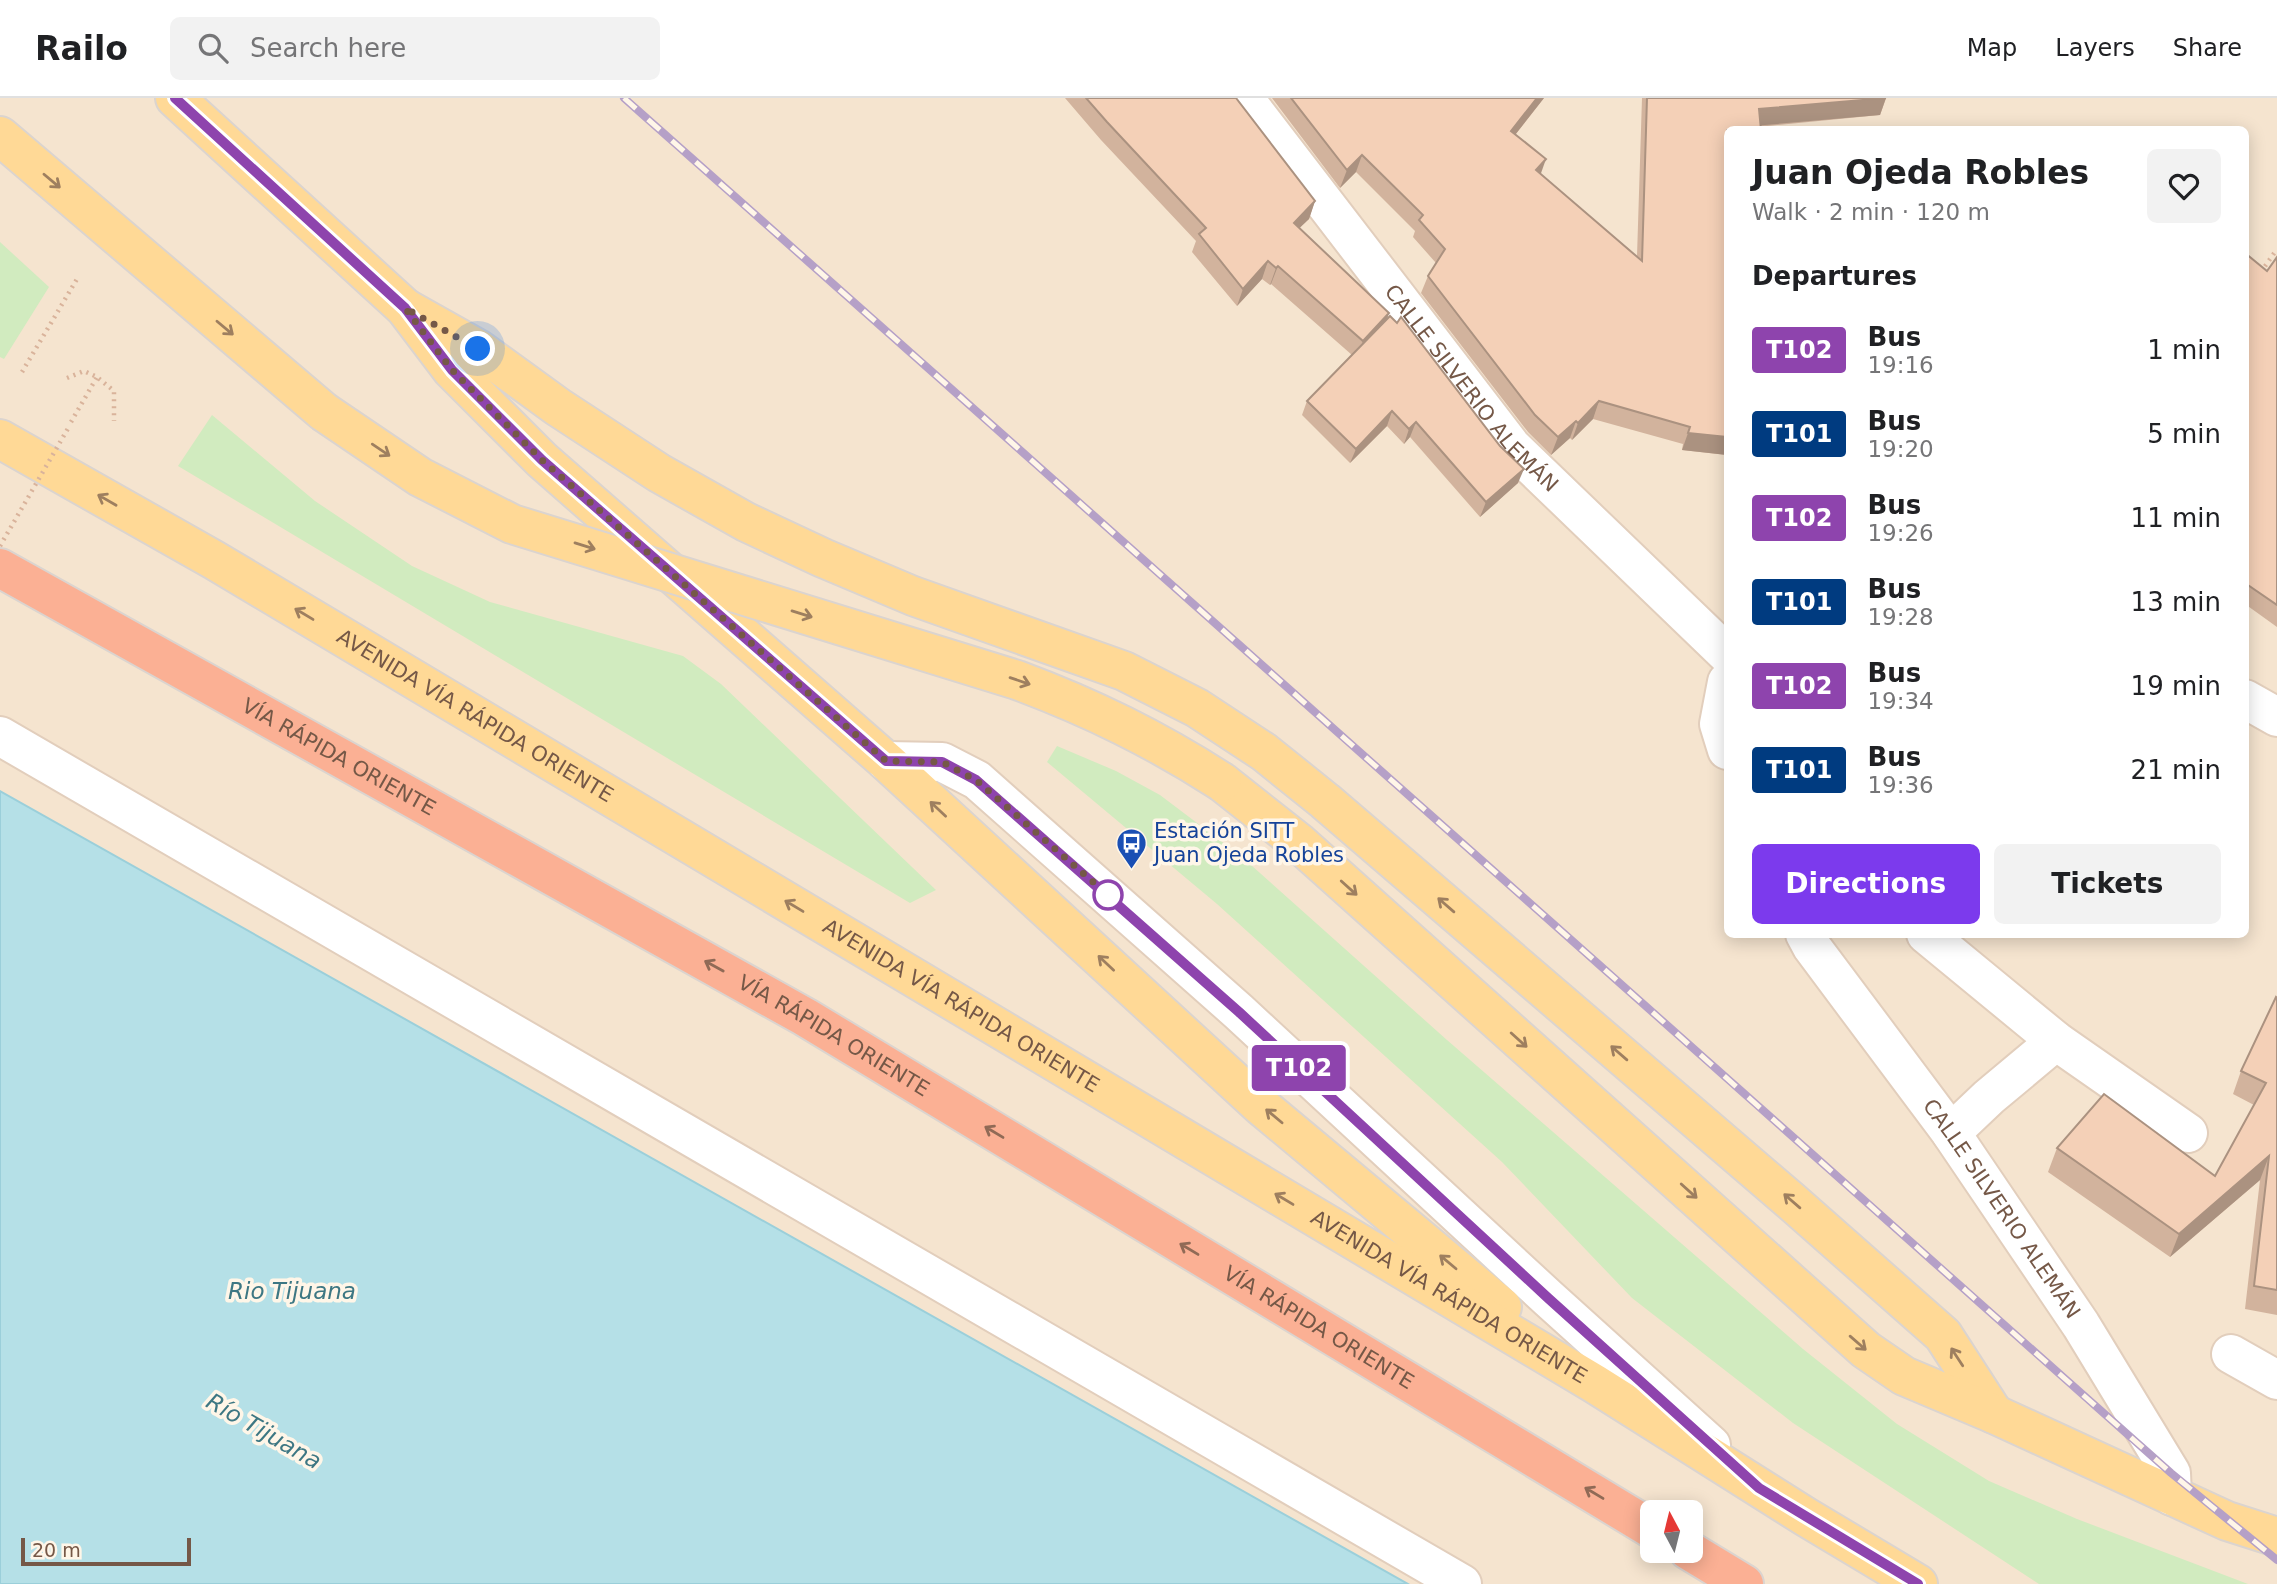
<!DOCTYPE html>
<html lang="en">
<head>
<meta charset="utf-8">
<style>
  body { margin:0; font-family:"DejaVu Sans",sans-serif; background:#f2f2f2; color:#202124; height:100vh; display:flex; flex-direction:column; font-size:26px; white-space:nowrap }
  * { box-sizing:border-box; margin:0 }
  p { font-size:23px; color:#757577 }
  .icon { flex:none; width:38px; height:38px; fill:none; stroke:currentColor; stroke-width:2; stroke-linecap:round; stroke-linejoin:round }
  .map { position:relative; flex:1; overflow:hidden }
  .panel { position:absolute; left:1724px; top:28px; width:525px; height:812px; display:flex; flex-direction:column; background:#fff; border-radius:10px; box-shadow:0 4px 18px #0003 }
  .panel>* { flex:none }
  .badge { padding:0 14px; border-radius:5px; font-size:24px; line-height:46px }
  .needle { width:46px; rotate:353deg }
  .controls { position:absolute; left:1640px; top:1402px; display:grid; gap:14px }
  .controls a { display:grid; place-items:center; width:63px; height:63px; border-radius:10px; background:#fff; box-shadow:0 4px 18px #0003; font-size:35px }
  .scale { position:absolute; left:21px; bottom:18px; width:170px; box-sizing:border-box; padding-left:7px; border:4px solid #755847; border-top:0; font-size:19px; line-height:24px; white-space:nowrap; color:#755847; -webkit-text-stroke:5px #fff6e8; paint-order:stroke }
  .you { position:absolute; width:35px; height:35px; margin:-18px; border:5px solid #fff; border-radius:50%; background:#1a73e8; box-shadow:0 0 0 10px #1a73e833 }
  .map>.badge { position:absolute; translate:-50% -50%; box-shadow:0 0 0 4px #fff }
  h2 { padding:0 28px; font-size:26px; line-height:63px }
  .round { display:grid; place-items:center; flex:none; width:74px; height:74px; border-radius:10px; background:#f2f2f2 }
  .head { display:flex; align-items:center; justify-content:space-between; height:119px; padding:0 28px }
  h1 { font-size:33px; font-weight:800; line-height:52px }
  .action { display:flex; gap:14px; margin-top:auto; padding:14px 28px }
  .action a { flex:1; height:80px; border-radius:10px; background:#7c3aed; color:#fff; font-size:28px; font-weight:800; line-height:80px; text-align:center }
  .action a+a { background:#f2f2f2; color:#202124 }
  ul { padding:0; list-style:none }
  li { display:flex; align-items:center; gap:21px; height:84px; padding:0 28px }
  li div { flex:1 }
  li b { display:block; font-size:26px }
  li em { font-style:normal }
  li .badge { min-width:77px; font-weight:700; text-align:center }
  header { display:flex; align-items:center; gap:42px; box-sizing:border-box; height:98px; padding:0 35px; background:#fff; border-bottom:2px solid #e0e0e0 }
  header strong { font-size:33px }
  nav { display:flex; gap:38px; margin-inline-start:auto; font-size:24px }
  .search { width:490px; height:63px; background:#f2f2f2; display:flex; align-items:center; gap:18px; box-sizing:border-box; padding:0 24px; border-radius:10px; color:#757577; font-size:26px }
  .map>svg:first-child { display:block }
  .residential { fill:#f5e4cf; fill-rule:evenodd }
  .green { fill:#d1ebbf }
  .water { fill:#b5e0e7; stroke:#9bcfda; stroke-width:2 }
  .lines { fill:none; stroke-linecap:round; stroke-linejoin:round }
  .minor-casing { stroke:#e2cebc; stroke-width:42 }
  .major-casing { stroke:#dbd4cf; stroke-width:42 }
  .highway-casing { stroke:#dbd4cf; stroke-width:42 }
  .path { stroke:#d9b39b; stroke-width:4.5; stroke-dasharray:2 5; stroke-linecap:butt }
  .minor { stroke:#fff; stroke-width:38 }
  .major { stroke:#ffd996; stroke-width:38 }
  .highway { stroke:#fbb094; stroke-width:38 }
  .rail-casing { stroke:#b5a0c7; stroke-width:8 }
  .rail { stroke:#fff6e8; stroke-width:5; stroke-dasharray:16; stroke-linecap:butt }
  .major-bridge-casing { stroke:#dbd4cf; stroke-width:42; stroke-linecap:butt }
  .path-bridge { stroke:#d9b39b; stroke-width:4.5; stroke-dasharray:2 5; stroke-linecap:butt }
  .major-bridge { stroke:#ffd996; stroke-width:38 }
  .wall { fill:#d2b39d }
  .shaded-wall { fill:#ab9280 }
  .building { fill:#f4d0b7; stroke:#ab9280; stroke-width:2 }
  .oneway { stroke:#9e7f5f }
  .oneway2 { stroke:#906a56 }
  .line-casing { stroke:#fff; stroke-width:16 }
  .line { stroke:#8e44ad; stroke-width:10 }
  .walk { stroke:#755847; stroke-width:7; stroke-dasharray:0 12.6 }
  .stop-dot { fill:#fff; stroke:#8e44ad; stroke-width:3.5 }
  .labels { text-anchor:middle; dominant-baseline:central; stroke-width:7; stroke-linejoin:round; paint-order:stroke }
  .street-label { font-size:21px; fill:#755847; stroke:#fff6e8 }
  .transit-label { font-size:21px; fill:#164399; stroke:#fff6e8; text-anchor:start }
  .water-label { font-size:23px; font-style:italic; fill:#3d7783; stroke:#fff6e8 }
</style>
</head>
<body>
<header>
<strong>Railo</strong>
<div class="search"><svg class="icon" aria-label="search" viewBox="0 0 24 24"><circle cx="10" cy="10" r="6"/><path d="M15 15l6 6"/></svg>Search here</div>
<nav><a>Map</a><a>Layers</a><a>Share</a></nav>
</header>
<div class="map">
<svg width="2277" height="1486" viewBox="0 0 2277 1486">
  <rect width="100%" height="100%" fill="#fdf2e1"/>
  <path class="residential" d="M0 0H2277V1486H0ZM1727 32H2245V836H1727ZM1652 1414H1690V1452H1652Z"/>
  <g class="green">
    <path d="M0 144 49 189 4 261 0 259Z"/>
    <path d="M212 317 315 403 412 468 490 504 683 558 721 586 936 792 910 805 178 368Z"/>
    <path d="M1057 648 1116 673 1160 697 1242 759 1447 942 1803 1251 1897 1326 1989 1383 2077 1421 2248 1486H2039L1793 1325 1632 1200 1502 1064 1217 806 1047 664Z"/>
  </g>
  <path class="water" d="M0 693 1408 1486H0Z"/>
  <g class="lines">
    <defs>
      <g id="minor">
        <path id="s1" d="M1244 0 1512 349 1727 556"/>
        <path d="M1727 584 1719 626 1727 652"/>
        <path d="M2245 601 2277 619"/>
        <path d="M0 638 1462 1486"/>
        <path d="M886 663 942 664 977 682 1239 914 1548 1200 1711 1347"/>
        <path id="s2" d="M1805 836 1812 849 1951 1035 2081 1227 2171 1375 2172 1398"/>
        <path d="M1926 836 2056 943 2188 1035"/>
        <path d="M1951 1035 1989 999 2056 943"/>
        <path d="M2231 1256 2277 1282"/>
      </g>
      <g id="major">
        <path d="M175 0 405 210 452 272 542 362 886 663 1261 1008 1502 1209"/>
        <path d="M0 38 324 314"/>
        <path d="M405 210 478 251 558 309 659 375 746 424 823 460 913 498 1124 573 1197 610 1264 654 1325 703 1791 1103 1943 1237 1994 1316"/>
        <path id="s3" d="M0 341 214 462 1595 1286 1806 1419 1918 1486"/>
        <path d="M1222 684 1298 744 1866 1252 1904 1278 1994 1316 2227 1423 2277 1439"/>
      </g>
      <g id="highway">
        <path id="s4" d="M0 470 805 919 1652 1431"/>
        <path d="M1688 1452 1744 1486"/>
      </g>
    </defs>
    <use href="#minor" class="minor-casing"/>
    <use href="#major" class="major-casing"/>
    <use href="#highway" class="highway-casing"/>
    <g class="path">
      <path d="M2261 174 2277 151"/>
      <path d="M22 274 77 181"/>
      <path d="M67 280 84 273 97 279 114 293V323"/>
      <path d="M71 324 97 279"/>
    </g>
    <use href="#minor" class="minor"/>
    <use href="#major" class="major"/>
    <use href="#highway" class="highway"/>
    <defs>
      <path id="rail" d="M624 0 2171 1375 2277 1462"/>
    </defs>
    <use href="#rail" class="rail-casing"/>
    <use href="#rail" class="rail"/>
    <defs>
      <path id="major-bridge" d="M324 314 420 379 512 426 1017 582C1092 610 1155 641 1222 684"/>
    </defs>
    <use href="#major-bridge" class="major-bridge-casing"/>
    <path class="path-bridge" d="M0 448 70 327"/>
    <use href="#major-bridge" class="major-bridge"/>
  </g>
  <g class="wall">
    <path d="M1065 0H1236L1315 103 1309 121 1299 130 1389 215 1387 221 1518 385 1480 419 1410 339 1404 346 1387 328 1350 365 1302 317 1307 303 1352 257 1271 186 1270 187 1262 181 1237 208 1192 154 1196 143 1101 42Z"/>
    <path d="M1272 0H1544L1515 37 1540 76 1637 158 1642 0H1886L1880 17 1727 32V357L1682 352 1683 346 1593 321 1572 342 1570 340 1551 357 1528 334 1421 195 1428 178 1436 165 1413 139 1415 133 1356 74 1340 90Z"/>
    <path d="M2245 155 2267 173 2277 159V529L2245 506Z"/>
    <path d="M2277 900V1217L2245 1211 2260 1082 2170 1159 2048 1074 2057 1050 2215 1078 2254 1007 2233 996 2241 973Z"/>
  </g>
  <g class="shaded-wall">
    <path d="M1537 0H1544L1504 51 1511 33Z"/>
    <path d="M1886 0 1880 17 1753 28 1759 11Z"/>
    <path d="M1362 57 1356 74 1340 90 1347 72Z"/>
    <path d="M1546 61 1540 78 1536 72Z"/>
    <path d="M1315 103 1309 121 1287 142 1294 125Z"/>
    <path d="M1268 163 1262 181 1237 208 1243 191Z"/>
    <path d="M1278 168 1271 186 1270 187 1276 170Z"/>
    <path d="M1389 215 1383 232 1357 261 1363 243Z"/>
    <path d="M1599 303 1593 321 1572 342 1578 325Z"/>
    <path d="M1392 313 1387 328 1350 365 1356 351Z"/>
    <path d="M1576 323 1570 340 1551 357 1558 339Z"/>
    <path d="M1416 324 1410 339 1404 346 1409 331Z"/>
    <path d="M1688 335 1727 339V357L1682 352Z"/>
    <path d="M1524 371 1518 385 1480 419 1486 404Z"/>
    <path d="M2269 1058 2260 1082 2170 1159 2179 1136Z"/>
  </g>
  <g class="building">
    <path d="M1086 0H1236L1315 103 1294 125 1389 215 1363 243 1278 168 1276 170 1268 163 1243 191 1199 136 1206 130 1107 24Z"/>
    <path d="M1291 0H1537L1511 33 1546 61 1536 72 1642 163 1647 0H1886L1759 11 1761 32H1727V339L1688 335 1690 329 1599 303 1578 325 1576 323 1558 339 1535 317 1428 178 1445 151 1419 122 1423 117 1362 57 1347 72Z"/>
    <path d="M2245 155 2267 173 2277 159V507L2245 485Z"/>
    <path d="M1390 218 1397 225 1401 219 1500 348 1524 371 1486 404 1416 324 1409 331 1392 313 1356 351 1307 303Z"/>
    <path d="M2276 899 2277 900V1192L2254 1188 2269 1058 2179 1136 2057 1050 2104 996 2215 1078 2266 985 2241 973Z"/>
  </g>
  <defs><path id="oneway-shaft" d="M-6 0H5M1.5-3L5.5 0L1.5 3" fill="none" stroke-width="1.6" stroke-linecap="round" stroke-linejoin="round" transform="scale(1.75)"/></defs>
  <g class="oneway">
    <use href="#oneway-shaft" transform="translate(52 83) rotate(40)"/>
    <use href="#oneway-shaft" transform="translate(225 230) rotate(40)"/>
    <use href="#oneway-shaft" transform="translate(381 352) rotate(34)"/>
    <use href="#oneway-shaft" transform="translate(107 402) rotate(-150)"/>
    <use href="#oneway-shaft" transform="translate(585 448) rotate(17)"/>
    <use href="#oneway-shaft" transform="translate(304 516) rotate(-149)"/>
    <use href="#oneway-shaft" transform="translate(802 516) rotate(17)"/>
    <use href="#oneway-shaft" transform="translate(1020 583) rotate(19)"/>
    <use href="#oneway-shaft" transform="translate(938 711) rotate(-137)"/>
    <use href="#oneway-shaft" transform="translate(1349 790) rotate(42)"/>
    <use href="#oneway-shaft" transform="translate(1446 807) rotate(-139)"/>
    <use href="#oneway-shaft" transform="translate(794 808) rotate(-149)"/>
    <use href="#oneway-shaft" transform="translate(1106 865) rotate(-137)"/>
    <use href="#oneway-shaft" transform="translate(1519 942) rotate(42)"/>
    <use href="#oneway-shaft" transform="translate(1619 955) rotate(-139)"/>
    <use href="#oneway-shaft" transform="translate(1274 1018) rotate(-140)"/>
    <use href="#oneway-shaft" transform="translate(1689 1093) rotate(42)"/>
    <use href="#oneway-shaft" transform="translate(1284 1101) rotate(-149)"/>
    <use href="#oneway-shaft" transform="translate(1792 1103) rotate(-139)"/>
    <use href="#oneway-shaft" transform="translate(1448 1164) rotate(-140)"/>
    <use href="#oneway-shaft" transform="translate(1858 1245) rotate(41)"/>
    <use href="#oneway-shaft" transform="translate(1957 1259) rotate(-123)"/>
  </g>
  <g class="oneway2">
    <use href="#oneway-shaft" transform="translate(714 868) rotate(-151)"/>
    <use href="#oneway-shaft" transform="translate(994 1034) rotate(-149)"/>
    <use href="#oneway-shaft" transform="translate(1189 1151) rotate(-149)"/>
    <use href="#oneway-shaft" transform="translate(1594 1395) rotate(-149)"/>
  </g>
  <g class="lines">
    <defs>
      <path id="line" d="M175 0 405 210 452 272 542 362 886 663 942 664 976 682 1239 914 1548 1200 1759 1390 1918 1486"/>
    </defs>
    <use href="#line" class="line-casing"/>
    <use href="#line" class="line"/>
    <path class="walk" d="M478 251 405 210 452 272 542 362 886 663 942 664 976 682 1108 797"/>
  </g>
  <defs>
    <symbol id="bus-pin" viewBox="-11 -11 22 30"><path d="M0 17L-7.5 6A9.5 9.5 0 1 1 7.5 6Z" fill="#1a4fb4" stroke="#fff6e8"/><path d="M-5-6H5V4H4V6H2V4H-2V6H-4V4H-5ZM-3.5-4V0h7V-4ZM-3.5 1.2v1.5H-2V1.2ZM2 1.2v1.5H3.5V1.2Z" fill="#fff"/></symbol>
  </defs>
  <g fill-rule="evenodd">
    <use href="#bus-pin" x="1114" y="728" width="35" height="47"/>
  </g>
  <circle class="stop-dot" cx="1108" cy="797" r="14"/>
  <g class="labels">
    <g class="street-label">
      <text stroke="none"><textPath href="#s1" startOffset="369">CALLE SILVERIO ALEMÁN</textPath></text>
      <text stroke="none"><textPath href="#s3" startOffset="550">AVENIDA VÍA RÁPIDA ORIENTE</textPath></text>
      <text stroke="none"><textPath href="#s4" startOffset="388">VÍA RÁPIDA ORIENTE</textPath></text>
      <text stroke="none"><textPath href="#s3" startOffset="1116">AVENIDA VÍA RÁPIDA ORIENTE</textPath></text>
      <text stroke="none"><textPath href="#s4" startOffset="956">VÍA RÁPIDA ORIENTE</textPath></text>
      <text stroke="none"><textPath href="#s2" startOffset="338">CALLE SILVERIO ALEMÁN</textPath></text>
      <text stroke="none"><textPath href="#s3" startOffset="1684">AVENIDA VÍA RÁPIDA ORIENTE</textPath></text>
      <text stroke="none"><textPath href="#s4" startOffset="1522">VÍA RÁPIDA ORIENTE</textPath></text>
    </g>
    <g class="transit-label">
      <text x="1154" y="733">Estación SITT<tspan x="1154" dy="24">Juan Ojeda Robles</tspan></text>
    </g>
    <g class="water-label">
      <text x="292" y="1193">Rio Tijuana</text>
      <text transform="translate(264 1333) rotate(30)">Río Tijuana</text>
    </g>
  </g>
</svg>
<div class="controls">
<a><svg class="needle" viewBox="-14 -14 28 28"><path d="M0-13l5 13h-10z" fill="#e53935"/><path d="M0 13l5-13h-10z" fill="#757577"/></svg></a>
</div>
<div class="scale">20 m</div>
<div class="you" style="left:478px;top:251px"></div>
<b class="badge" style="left:1299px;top:970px;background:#8e44ad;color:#fff">T102</b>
<section class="panel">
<div class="head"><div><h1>Juan Ojeda Robles</h1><p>Walk · 2 min · 120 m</p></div><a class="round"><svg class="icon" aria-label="heart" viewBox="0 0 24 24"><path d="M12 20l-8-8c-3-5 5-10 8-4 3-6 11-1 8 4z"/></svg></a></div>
<h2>Departures</h2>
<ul>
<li><span class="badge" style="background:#8e44ad;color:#fff">T102</span><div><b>Bus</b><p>19:16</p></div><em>1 min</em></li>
<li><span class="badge" style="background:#003b80;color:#fff">T101</span><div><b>Bus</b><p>19:20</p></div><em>5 min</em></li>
<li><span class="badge" style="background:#8e44ad;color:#fff">T102</span><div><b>Bus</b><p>19:26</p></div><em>11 min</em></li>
<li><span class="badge" style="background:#003b80;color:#fff">T101</span><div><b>Bus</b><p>19:28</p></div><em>13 min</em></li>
<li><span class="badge" style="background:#8e44ad;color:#fff">T102</span><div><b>Bus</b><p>19:34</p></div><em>19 min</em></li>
<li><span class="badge" style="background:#003b80;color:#fff">T101</span><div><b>Bus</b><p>19:36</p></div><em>21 min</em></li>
</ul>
<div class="action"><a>Directions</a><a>Tickets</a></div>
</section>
</div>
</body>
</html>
